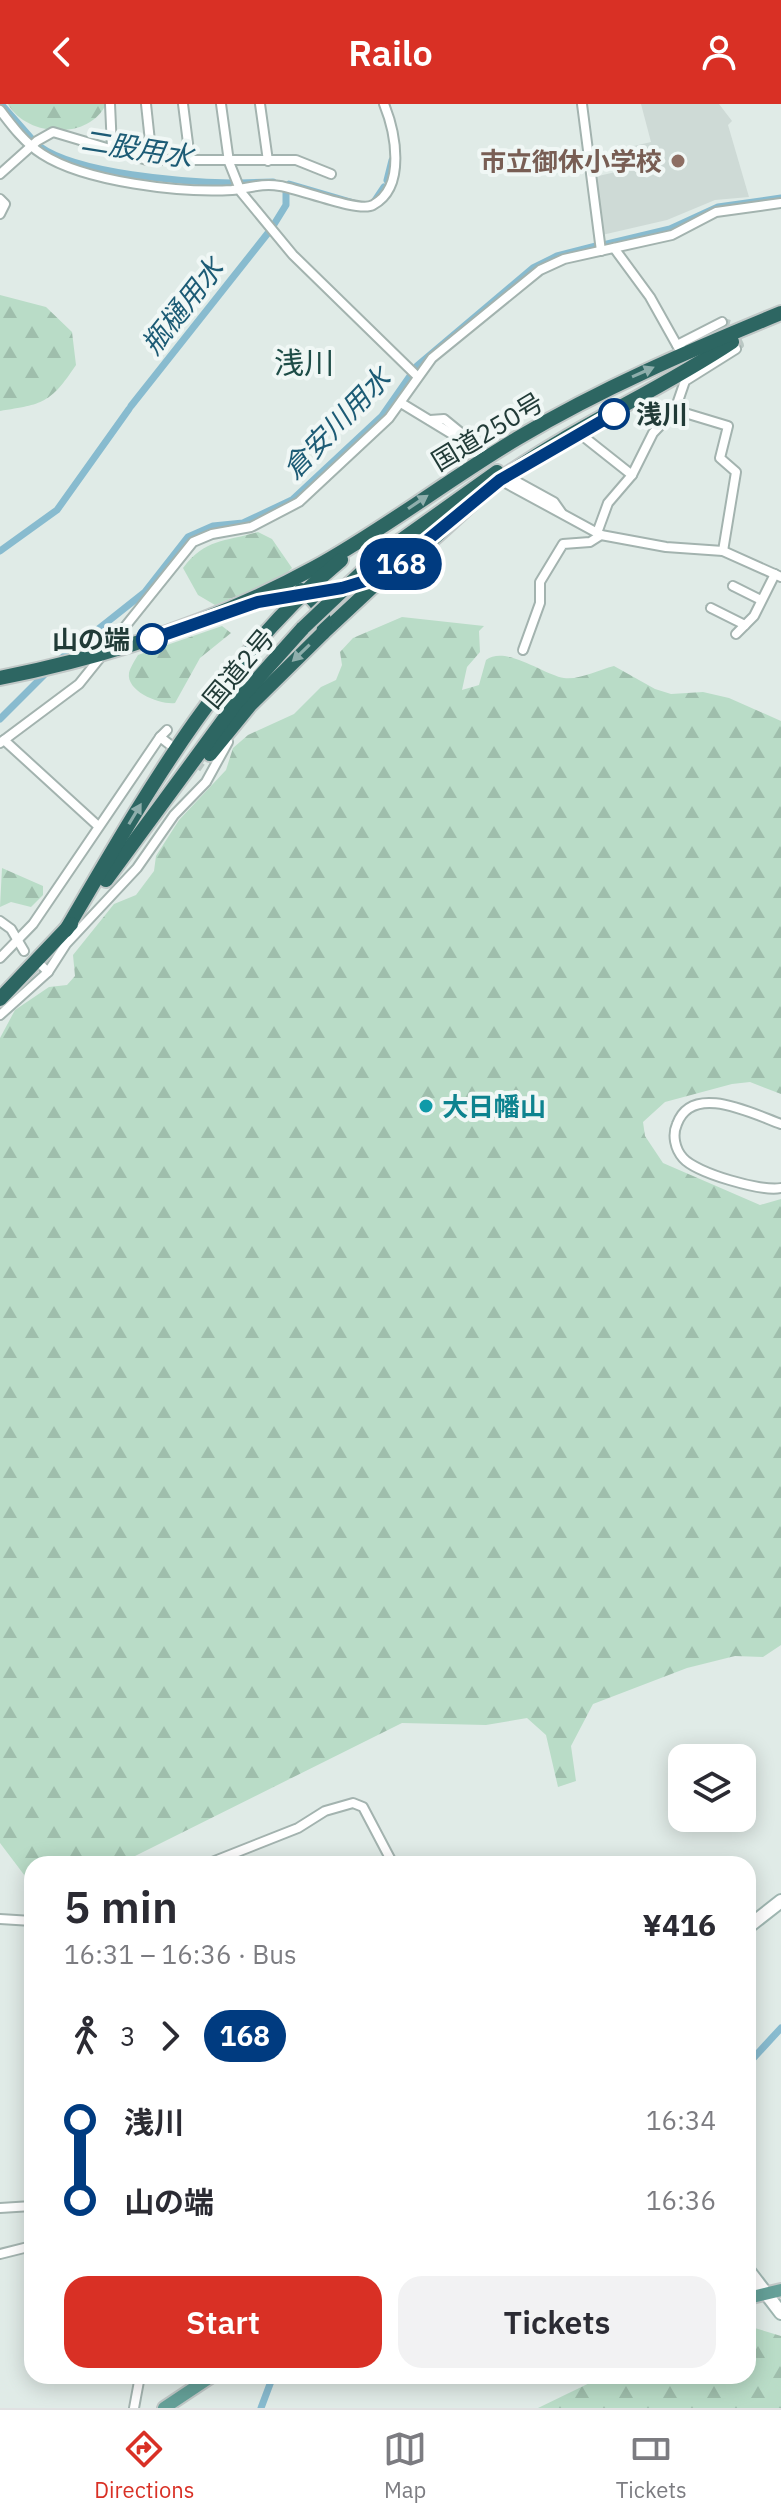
<!DOCTYPE html>
<html lang="en">
<head>
<meta charset="utf-8">
<style>
  body { margin:0; font-family:"IBM Plex Sans","Noto Sans JP",sans-serif; background:#f2f2f3; color:#2b2b33; height:100vh; display:flex; flex-direction:column; font-size:30px; white-space:nowrap }
  * { box-sizing:border-box; margin:0 }
  p { font-size:26px; color:#7c7c81 }
  .icon { flex:none; width:44px; height:44px; fill:none; stroke:currentColor; stroke-width:2; stroke-linecap:round; stroke-linejoin:round }
  .map { position:relative; flex:1; overflow:hidden }
  .side { position:absolute; left:24px; top:1752px; width:732px; height:528px; display:flex; flex-direction:column; background:#fff; border-radius:24px; box-shadow:0 4px 20px #0003 }
  .side>* { flex:none }
  .badge { padding:0 16px; border-radius:26px; font-size:28px; line-height:52px }
  .buttons { position:absolute; left:668px; top:1640px; display:grid; gap:16px }
  .buttons a { display:grid; place-items:center; width:88px; height:88px; border-radius:16px; background:#fff; box-shadow:0 4px 20px #0003; font-size:40px }
  .map>.badge { position:absolute; translate:-50% -50%; box-shadow:0 0 0 4px #fff }
  .legs { display:flex; align-items:center; gap:12px; height:88px; padding:0 40px; font-size:26px }
  .legs p { margin-inline-start:auto }
  .headline { display:flex; align-items:center; justify-content:space-between; height:136px; padding:0 40px }
  h1 { font-size:44px; font-weight:600; line-height:60px }
  .action { display:flex; gap:16px; margin-top:auto; padding:16px 40px }
  .action a { flex:1; height:92px; border-radius:24px; background:#d93025; color:#fff; font-size:32px; font-weight:600; line-height:92px; text-align:center }
  .action a+a { background:#f2f2f3; color:#2b2b33 }
  ul { padding:0 40px; list-style:none }
  li { display:flex; align-items:center; gap:28px; height:80px; font-size:30px }
  li i { display:grid; place-items:center; width:12px; height:100%; margin:0 10px; background:currentColor }
  li i::after { content:''; width:20px; height:20px; margin:-10px; border:6px solid; border-radius:50%; background:#fff }
  li p { margin-inline-start:auto }
  li:first-child i { background:linear-gradient(#0000 50%,currentColor 0) }
  li:last-child i { background:linear-gradient(currentColor 50%,#0000 0) }
  header { display:flex; justify-content:space-between; align-items:center; height:104px; padding:0 40px; background:#d93025; color:#fff; font-size:36px; font-weight:600 }
  .tabs { display:flex; justify-content:space-around; align-items:center; height:112px; border-top:2px solid #e1e1e2; background:#fff; font-size:22px; color:#7c7c81 }
  .tabs a { display:grid; justify-items:center; gap:4px }
  .tabs .on { color:#d93025 }
  .map>svg:first-child { display:block }
  .built { fill:#cedad6 }
  .forest { fill:url(#forest-firs) }
  .lines { fill:none; stroke-linecap:round; stroke-linejoin:round }
  .canal { stroke:#88bbcf; stroke-width:7 }
  .street-tunnel { stroke:#bac8c4; stroke-width:8; stroke-dasharray:8 4; stroke-linecap:butt }
  .street-casing { stroke:#a3b3af; stroke-width:12 }
  .secondary-casing { stroke:#9fb6b1; stroke-width:16 }
  .primary-casing { stroke:#c1c8c7; stroke-width:16 }
  .highway-casing { stroke:#c1c8c7; stroke-width:18 }
  .street { stroke:#fff; stroke-width:8 }
  .secondary { stroke:#fff; stroke-width:12 }
  .primary { stroke:#65a098; stroke-width:12 }
  .highway { stroke:#2d6662; stroke-width:14 }
  .highway-bridge-casing { stroke:#c1c8c7; stroke-width:18; stroke-linecap:butt }
  .highway-bridge { stroke:#2d6662; stroke-width:14 }
  .oneway { fill:#8eaeac }
  .line-1-casing { stroke:#fff; stroke-width:18 }
  .line-1 { stroke:#003b80; stroke-width:12 }
  .education-dot { fill:#8d6e63; stroke:#f0f7f5; stroke-width:3 }
  .stop-1-dot { fill:#fff; stroke:#003b80; stroke-width:4 }
  .culture-dot { fill:#0f9aa8; stroke:#f0f7f5; stroke-width:3 }
  .labels { text-anchor:middle; dominant-baseline:central; stroke-width:8; stroke-linejoin:round; paint-order:stroke }
  .education-label { font-size:26px; font-weight:bold; fill:#785e54; stroke:#f0f7f5; text-anchor:end }
  .stop-label { font-size:26px; font-weight:bold; fill:#213b37; stroke:#f0f7f5; text-anchor:start }
  .street-label { font-size:26px; fill:#213b37; stroke:#f0f7f5 }
  .culture-label { font-size:26px; font-weight:bold; fill:#0d838f; stroke:#f0f7f5; text-anchor:start }
  .water-label { font-size:28px; font-style:italic; fill:#1c5b75; stroke:#f0f7f5 }
  .quarter-label { font-size:30px; fill:#1d4c47; stroke:#f0f7f5 }
</style>
</head>
<body>
<header><svg class="icon" aria-label="back" viewBox="0 0 24 24"><path d="M15 5l-7 7 7 7"/></svg>Railo<svg class="icon" aria-label="person" viewBox="0 0 24 24"><circle cx="12" cy="8" r="4"/><path d="M4 21q1-7 8-7t8 7"/></svg></header>
<div class="map">
<svg width="781" height="2304" viewBox="0 0 781 2304">
  <defs>
    <pattern id="forest-firs" width="22" height="20" patternUnits="userSpaceOnUse" patternTransform="scale(2)"><rect width="22" height="20" fill="#b9dcc7"/><path d="M5 1l3.5 6h-7zM16 11l3.5 6h-7z" fill="#9fbeac"/></pattern>
  </defs>
  <rect width="100%" height="100%" fill="#e0ebe7"/>
  <path class="built" d="M641 0H719L732 17 728 21 749 93 715 96 667 116 602 131 594 73 620 67 617 46 651 38Z"/>
  <g class="forest">
    <path d="M8 0H106C90 36 27 34 8 0Z"/>
    <path d="M0 191 46 203 72 228 76 261C50 300 43 300 0 307Z"/>
    <path d="M258 428 272 435 292 464 280 475 215 501 198 491 183 464C206 434 225 438 258 428Z"/>
    <path d="M402 513 484 522 479 527 480 548 467 563 462 586 479 581 486 556C506 541 544 571 564 574 580 576 598 566 614 562L655 585 671 590 703 588 729 594 781 617V990L750 978 732 980 665 998 643 1018 645 1032 663 1059 760 1101 781 1095V1541L763 1553 735 1552 687 1564 593 1600 571 1642 576 1677 558 1683 546 1631 527 1614 486 1621 402 1619 119 1760H32V1777L28 1776 0 1739V934L15 906 49 883 67 881 75 872 73 851 114 800 136 791 154 767 156 752 179 716 226 666 233 644 248 631 294 610 321 583 336 576 342 561 340 548 353 534Z"/>
    <path d="M222 522 231 529 200 554 175 599C161 601 126 588 129 569 130 564 135 556 138 551Z"/>
    <path d="M2 764 43 782V791L31 803 11 798 0 803Z"/>
    <path d="M748 2222 781 2232V2304H538L604 2272H748Z"/>
  </g>
  <g class="lines">
    <g class="canal">
      <path d="M1 0 31 34"/>
      <path d="M39 42C77 70 184 78 232 79"/>
      <path d="M387 76 392 56"/>
      <path d="M240 79 273 78"/>
      <path d="M289 80 354 99"/>
      <path d="M374 98 384 83"/>
      <path d="M273 122 286 101V85"/>
      <path d="M603 141 670 125 718 103 781 94"/>
      <path d="M131 302 268 129"/>
      <path d="M0 447 57 406 129 305"/>
      <path d="M58 557 145 488 188 433 213 422 243 419 292 396 382 312 417 262 533 164 557 152 596 142"/>
      <path d="M0 615 49 566"/>
      <path d="M748 1960 781 1924"/>
      <path d="M261 2304 273 2272"/>
    </g>
    <g class="street-tunnel">
      <path d="M722 218 730 220 740 241 736 245"/>
      <path d="M176 646 204 665"/>
    </g>
    <defs>
      <g id="street">
        <path d="M110 0 112 44"/>
        <path d="M146 0 152 56"/>
        <path d="M183 0 190 55"/>
        <path d="M221 0 229 58 241 88 293 151 417 272"/>
        <path d="M260 0 268 57"/>
        <path d="M582 0 601 147"/>
        <path d="M0 6C12 22 25 39 42 50 85 78 181 89 232 86 249 84 262 79 280 82 300 85 359 109 373 101 407 83 395 27 384 0"/>
        <path d="M0 70 37 37 53 28 147 56H296L331 70"/>
        <path d="M0 95 5 100 0 110"/>
        <path d="M614 144 650 193 678 243 689 248"/>
        <path d="M677 241 722 218"/>
        <path d="M401 299 452 330 483 355"/>
        <path d="M675 306 728 322 720 354 736 368 723 447"/>
        <path d="M430 316 444 315 482 346"/>
        <path d="M579 329 632 371"/>
        <path d="M500 376 601 431 666 443 723 447 781 473"/>
        <path d="M514 376 554 398 561 408"/>
        <path d="M597 429 608 399 632 371 653 329 675 306 685 277 736 245"/>
        <path d="M733 482 761 496"/>
        <path d="M711 504 745 521"/>
        <path d="M736 530 754 512 775 470"/>
        <path d="M523 546 540 499V478L563 440 590 438 601 431"/>
        <path d="M167 626 160 633 169 640"/>
        <path d="M4 636 97 721"/>
        <path d="M0 639 79 580 193 438 212 430 251 423 299 398 389 314 432 254 540 166 564 155 672 131 716 108 781 99"/>
        <path d="M0 817 11 825 24 847"/>
        <path d="M0 854 33 820 160 633"/>
        <path d="M43 863 48 868 66 840 137 764 174 711 206 678 228 638"/>
        <path d="M0 911 48 868"/>
        <path d="M781 1020C753 1010 692 978 677 1020 672 1031 675 1045 683 1054 696 1069 762 1088 781 1084"/>
        <path d="M207 1760 298 1724 325 1707 353 1699 363 1703 393 1760"/>
        <path d="M0 1815 32 1817"/>
        <path d="M0 2104 32 2102"/>
        <path d="M0 2150 32 2142"/>
        <path d="M134 2304 140 2272"/>
      </g>
      <g id="secondary">
        <path d="M748 1823 781 1797"/>
        <path d="M748 2166 781 2209"/>
      </g>
      <g id="primary">
        <path d="M748 2194 781 2186"/>
        <path d="M164 2304 212 2272"/>
      </g>
      <g id="highway">
        <path d="M379 452 497 368"/>
        <path d="M264 496C301 487 342 490 377 474 422 454 461 404 501 375 574 323 657 288 732 238"/>
        <path d="M323 529 382 474"/>
        <path d="M0 574C110 552 215 518 314 464 385 425 449 375 518 334 602 284 691 246 781 209"/>
        <path d="M210 650 250 601 323 529C328 510 316 496 301 486"/>
        <path d="M106 776 236 599 303 524"/>
        <path d="M66 826C144 693 221 555 341 456"/>
        <path d="M0 895 71 820"/>
      </g>
    </defs>
    <use href="#street" class="street-casing"/>
    <use href="#secondary" class="secondary-casing"/>
    <use href="#primary" class="primary-casing"/>
    <use href="#highway" class="highway-casing"/>
    <use href="#street" class="street"/>
    <use href="#secondary" class="secondary"/>
    <use href="#primary" class="primary"/>
    <use href="#highway" class="highway"/>
    <defs>
      <path id="highway-bridge" d="M303 524 379 452"/>
    </defs>
    <use href="#highway-bridge" class="highway-bridge-casing"/>
    <use href="#highway-bridge" class="highway-bridge"/>
  </g>
  <defs><path id="oneway-solid" d="M-6-.8H1V-3.2L6.5 0L1 3.2V.8H-6Z" transform="scale(2)"/></defs>
  <g class="oneway">
    <use href="#oneway-solid" transform="translate(643 268) rotate(-24)"/>
    <use href="#oneway-solid" transform="translate(418 398) rotate(-34)"/>
    <use href="#oneway-solid" transform="translate(301 549) rotate(136)"/>
    <use href="#oneway-solid" transform="translate(135 710) rotate(-59)"/>
  </g>
  <g class="lines">
    <defs>
      <path id="line-1" d="M152 535 258 498 342 484 385 471 500 376 614 310"/>
    </defs>
    <use href="#line-1" class="line-1-casing"/>
    <use href="#line-1" class="line-1"/>
  </g>
  <circle class="education-dot" cx="678" cy="57" r="8"/>
  <g class="stop-1-dot">
    <circle cx="614" cy="310" r="14"/>
    <circle cx="152" cy="535" r="14"/>
  </g>
  <circle class="culture-dot" cx="426" cy="1002" r="8"/>
  <g class="labels">
    <g class="education-label">
      <text x="662" y="57">市立御休小学校</text>
    </g>
    <g class="stop-label">
      <text x="636" y="310">浅川</text>
      <text x="130" y="535" text-anchor="end">山の端</text>
    </g>
    <g class="street-label">
      <text transform="translate(487 327) rotate(-31)">国道250号</text>
      <text transform="translate(238 564) rotate(-50)">国道2号</text>
    </g>
    <g class="culture-label">
      <text x="442" y="1002">大日幡山</text>
    </g>
    <g class="water-label">
      <text transform="translate(137 44) rotate(9)">二股用水</text>
      <text transform="translate(182 202) rotate(-52)">瓶樋用水</text>
      <text transform="translate(336 319) rotate(-46)">倉安川用水</text>
    </g>
    <g class="quarter-label">
      <text x="304" y="258">浅川</text>
    </g>
  </g>
</svg>
<div class="buttons">
<a><svg class="icon" aria-label="layers" viewBox="0 0 24 24"><path d="M12 4l9 5-9 5-9-5zM3 14l9 5 9-5"/></svg></a>
</div>
<b class="badge" style="left:401px;top:460px;background:#003b80;color:#fff">168</b>
<section class="side">
<div class="headline"><div><h1>5 min</h1><p>16:31 – 16:36 · Bus</p></div><b>¥416</b></div>
<div class="legs"><svg class="icon" aria-label="walk" viewBox="0 0 24 24"><circle cx="13" cy="4" r="2"/><path d="M13 8l-2 6 4 7M11 14l-3 7M7 12l3-4h3l4 4"/></svg>3<svg class="icon" aria-label="forward" viewBox="0 0 24 24"><path d="M9 5l7 7-7 7"/></svg><b class="badge" style="background:#003b80;color:#fff">168</b></div>
<ul>
<li><i style="color:#003b80"></i><b>浅川</b><p>16:34</p></li>
<li><i style="color:#003b80"></i><b>山の端</b><p>16:36</p></li>
</ul>
<div class="action"><a>Start</a><a>Tickets</a></div>
</section>
</div>
<nav class="tabs">
<a class="on"><svg class="icon" aria-label="directions" viewBox="0 0 24 24"><path d="M12 3l9 9-9 9-9-9zM9 14v-3h6M13 9l2 2-2 2"/></svg>Directions</a>
<a><svg class="icon" aria-label="map" viewBox="0 0 24 24"><path d="M3 6l6-2 6 2 6-2v14l-6 2-6-2-6 2zM9 4v14M15 6v14"/></svg>Map</a>
<a><svg class="icon" aria-label="tickets" viewBox="0 0 24 24"><path d="M3 7h18v10H3zM15 7v10"/></svg>Tickets</a>
</nav>
</body>
</html>
